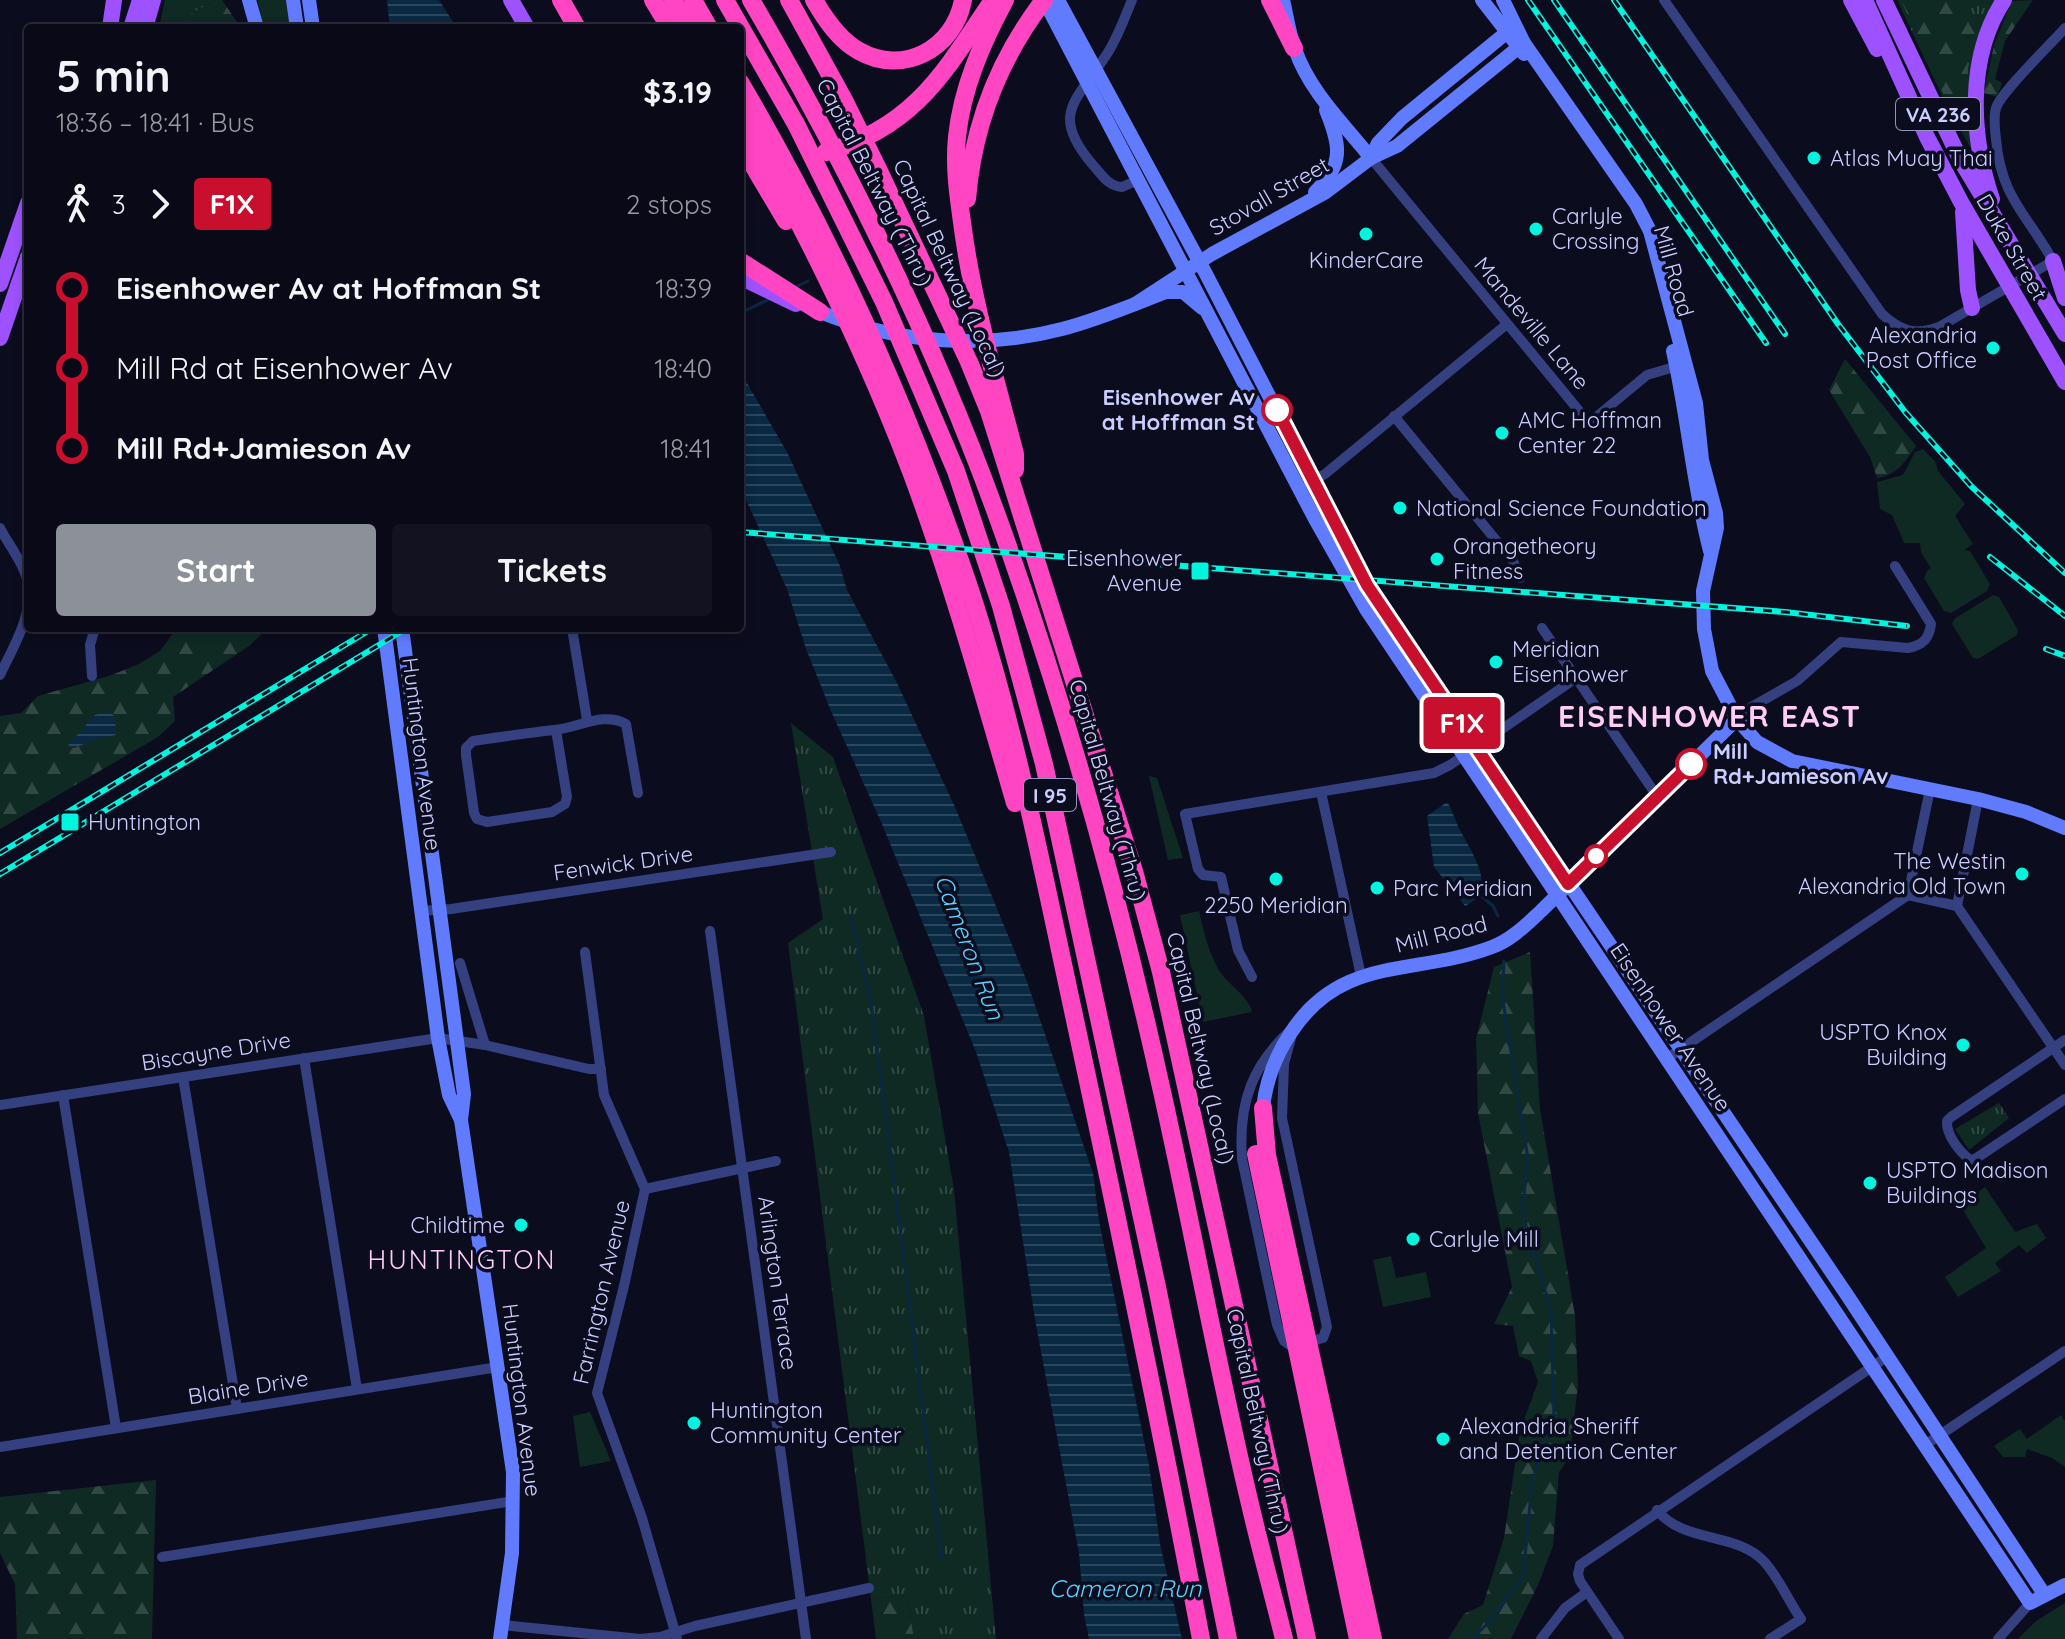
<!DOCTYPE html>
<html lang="en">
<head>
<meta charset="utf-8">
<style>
  body { margin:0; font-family:Quicksand,sans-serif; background:#121220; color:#f1f3f6; height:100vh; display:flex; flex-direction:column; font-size:30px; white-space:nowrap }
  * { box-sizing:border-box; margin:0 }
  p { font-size:26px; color:#999aa1 }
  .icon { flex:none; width:44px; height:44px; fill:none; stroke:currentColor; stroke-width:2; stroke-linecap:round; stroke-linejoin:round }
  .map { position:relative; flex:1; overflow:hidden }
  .panel { position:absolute; left:24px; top:24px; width:720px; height:608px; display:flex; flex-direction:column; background:#090917; border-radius:8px; box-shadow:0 4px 12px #0003,0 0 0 2px #292a36 }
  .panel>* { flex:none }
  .badge { padding:0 16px; border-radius:6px; font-size:28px; line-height:52px }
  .map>.badge { position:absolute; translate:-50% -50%; box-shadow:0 0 0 4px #fff }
  .legs { display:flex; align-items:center; gap:12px; height:88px; padding:0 32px; font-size:26px }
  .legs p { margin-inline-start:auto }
  .summary { display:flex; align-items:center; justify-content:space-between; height:136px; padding:0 32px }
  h1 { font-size:44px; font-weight:700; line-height:60px }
  .action { display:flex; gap:16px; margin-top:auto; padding:16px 32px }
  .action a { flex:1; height:92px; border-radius:8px; background:#8c9099; color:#fff; font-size:32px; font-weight:700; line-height:92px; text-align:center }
  .action a+a { background:#121220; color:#f1f3f6 }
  ul { padding:0 32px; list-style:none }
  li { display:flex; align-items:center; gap:28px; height:80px; font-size:30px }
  li i { display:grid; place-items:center; width:12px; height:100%; margin:0 10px; background:currentColor }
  li i::after { content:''; width:20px; height:20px; margin:-10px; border:6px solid; border-radius:50%; background:#090917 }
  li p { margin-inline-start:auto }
  li:first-child i { background:linear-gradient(#0000 50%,currentColor 0) }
  li:last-child i { background:linear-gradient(currentColor 50%,#0000 0) }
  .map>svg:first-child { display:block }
  .grass { fill:url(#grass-tufts) }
  .forest { fill:url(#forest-firs) }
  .park { fill:#0f2a23 }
  .water { fill:url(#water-rules) }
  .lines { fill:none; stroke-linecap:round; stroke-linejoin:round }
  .stream { stroke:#092841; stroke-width:3 }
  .street { stroke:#354080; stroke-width:10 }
  .secondary { stroke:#617bff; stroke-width:14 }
  .primary { stroke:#9d51ff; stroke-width:16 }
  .highway { stroke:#ff45c2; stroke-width:18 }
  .rail-casing { stroke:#00f5df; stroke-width:6 }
  .rail { stroke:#0c0c1f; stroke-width:3; stroke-dasharray:9; stroke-linecap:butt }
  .line-1-casing { stroke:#fff; stroke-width:18 }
  .line-1 { stroke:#c8102e; stroke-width:12 }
  .poi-dot { fill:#00f5df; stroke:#0c0c1f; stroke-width:3 }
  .stop-1-dot { fill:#fff; stroke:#c8102e; stroke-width:4 }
  .labels { text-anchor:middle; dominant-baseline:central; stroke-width:7; stroke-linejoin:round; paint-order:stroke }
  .shield { fill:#0c0c1f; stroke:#9194bc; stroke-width:2 }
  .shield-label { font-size:20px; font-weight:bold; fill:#caceff }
  .poi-label { font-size:22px; fill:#caceff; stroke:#0c0c1f; text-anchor:start }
  .street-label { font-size:22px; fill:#caceff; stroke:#0c0c1f }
  .stop-label { font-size:22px; font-weight:bold; fill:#caceff; stroke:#0c0c1f; text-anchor:end }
  .water-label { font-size:24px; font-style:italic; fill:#58d2ff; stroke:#0c0c1f }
  .quarter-label { font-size:26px; letter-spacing:2px; fill:#ffccf6; stroke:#0c0c1f }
  .district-label { font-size:30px; font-weight:bold; letter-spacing:2px; fill:#ffccf6; stroke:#0c0c1f }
</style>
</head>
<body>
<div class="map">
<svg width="2065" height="1639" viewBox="0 0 2065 1639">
  <defs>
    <pattern id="grass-tufts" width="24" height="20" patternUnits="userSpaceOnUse" patternTransform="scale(2)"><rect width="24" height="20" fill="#0f2a23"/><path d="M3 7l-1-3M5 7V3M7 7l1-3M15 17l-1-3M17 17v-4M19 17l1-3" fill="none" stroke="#314844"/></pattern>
    <pattern id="forest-firs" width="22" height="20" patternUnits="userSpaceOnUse" patternTransform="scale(2)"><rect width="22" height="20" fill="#0f2a23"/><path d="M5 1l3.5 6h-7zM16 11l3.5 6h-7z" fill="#314844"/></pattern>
    <pattern id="water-rules" width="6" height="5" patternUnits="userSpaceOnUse" patternTransform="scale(2)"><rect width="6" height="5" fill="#092841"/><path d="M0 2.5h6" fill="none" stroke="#2c465e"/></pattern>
  </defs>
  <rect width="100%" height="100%" fill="#0c0c1f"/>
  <g class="grass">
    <path d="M165 0H216L164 28H159Z"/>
    <path d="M258 0H289L293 28H263Z"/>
    <path d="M1897 0H1995L1972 147H1970L1945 102Z"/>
    <path d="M791 723 833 757 924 1016 954 1190 996 1639H914L907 1595 871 1599 788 943 823 919Z"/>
    <path d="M1999 1103 2009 1118 1969 1150 1955 1129Z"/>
  </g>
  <g class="forest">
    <path d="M216 0H222L241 28H164Z"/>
    <path d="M1901 0H1947L1980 22 1981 29 1968 67 1967 123 1964 128 1959 124 1934 76Z"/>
    <path d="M2033 0 2005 41 1995 79 2002 83 1997 97 1984 93 1994 45 2012 1Z"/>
    <path d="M1845 359 1916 446C1905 462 1897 475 1877 478L1870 457 1829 390Z"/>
    <path d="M177 628H268L249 646 173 697 175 721 158 737 0 829V716L21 713 38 696 109 676 139 664 160 651Z"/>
    <path d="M1530 952 1540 1109 1575 1316 1578 1384 1570 1456 1559 1472 1553 1546 1538 1585 1511 1639H1448L1464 1614 1483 1605 1504 1538 1520 1431 1538 1382 1531 1361 1519 1356 1513 1326 1494 1324 1512 1287 1478 1113 1476 1039 1494 967Z"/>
    <path d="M156 1480 152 1639H17L15 1584 0 1553V1497Z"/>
    <path d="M907 1595 914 1639H876L871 1599Z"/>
  </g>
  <g class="park">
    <path d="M1923 449 1935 461 1938 471 1965 504 1955 516 1973 544 1964 550 1970 551 1990 584 1987 591 1951 613 1944 611 1924 578 1927 571 1931 568 1921 552 1920 543H1904L1892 515 1880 509 1877 482 1903 475 1915 452Z"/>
    <path d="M1993 595 1999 597 2018 630 2017 635 1978 659 1973 658 1952 624 1954 619Z"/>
    <path d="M1149 776 1157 778 1183 858 1168 860Z"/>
    <path d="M1199 911C1204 933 1209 953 1220 972 1229 985 1250 998 1252 1012L1203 1022 1180 915Z"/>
    <path d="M1985 1187 2015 1232 2037 1224 2046 1238 2027 1253 2019 1245 1995 1263 2001 1271 1958 1297 1945 1277 1986 1248 1960 1205Z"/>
    <path d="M1391 1256 1396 1278 1426 1272 1431 1297 1383 1307 1373 1260Z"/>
    <path d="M590 1412 611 1461 580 1467 573 1416Z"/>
    <path d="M2061 1415 2065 1421V1467L2052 1458 2027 1449 2025 1457H2003L1994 1446 2020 1429 2027 1439Z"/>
    <path d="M2065 1603V1639H2018L2036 1621Z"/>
  </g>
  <g class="water">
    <path d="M387 0H439L457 28H390Z"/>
    <path d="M740 371 787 452 840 566 847 590 897 683 955 807 1026 979 1093 1173 1099 1221 1149 1465 1160 1544 1182 1639H1089L1084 1614 1079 1553 1036 1325 1009 1152 976 1052 882 824 831 711 806 649 787 589 740 487Z"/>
    <path d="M109 711 115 717 116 735 97 739 74 748 68 745 95 715Z"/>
    <path d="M1447 802C1452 809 1455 821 1460 830 1471 852 1500 890 1465 906L1434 867 1427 816Z"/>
  </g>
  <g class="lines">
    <g class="stream">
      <path d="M793 288 808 281"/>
      <path d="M740 313 772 298"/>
      <path d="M1478 893 1493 906 1498 916"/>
      <path d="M851 919 871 1002 942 1559"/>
      <path d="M1472 1639 1488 1623 1523 1577 1532 1484 1545 1438 1554 1416 1551 1310 1522 1212 1528 1159 1502 995 1504 961"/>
    </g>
    <g class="street">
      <path d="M1132 0C1124 19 1117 40 1105 57 1075 102 1050 115 1093 165 1102 175 1108 186 1122 187L1138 180"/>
      <path d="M1664 0 1882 314C1900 331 1916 336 1939 327L2053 261C2027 214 2001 198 1996 139 1995 129 1993 118 1996 108 2002 91 2050 45 2065 28"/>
      <path d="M1371 158 1589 423 1647 375 1681 365"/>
      <path d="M1394 416 1513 561 1520 578"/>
      <path d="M1309 483 1325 474 1507 324"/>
      <path d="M0 528C8 544 23 562 27 579 35 613 14 645 0 675"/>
      <path d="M572 628 587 720"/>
      <path d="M1542 628 1657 796"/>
      <path d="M92 676 90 645 95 628"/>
      <path d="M1737 719 1753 706 1797 681 1841 642 1908 648C1923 645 1929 639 1931 624L1895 566"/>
      <path d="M556 730 567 797 565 804 552 812 487 822 477 819 474 813 466 755V748L473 741C500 737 527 733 554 730 579 728 603 711 626 724L638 793"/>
      <path d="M1321 792 1361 976"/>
      <path d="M1908 895 1957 906 2065 1065"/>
      <path d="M1908 895 1930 789"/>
      <path d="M1957 906 1978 799"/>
      <path d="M420 911 451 909 831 852"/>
      <path d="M710 931 806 1639"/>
      <path d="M585 952 604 1095 645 1189 624 1286 597 1393 642 1518 677 1639"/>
      <path d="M460 963 485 1045"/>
      <path d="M1252 977 1238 950 1221 877 1203 875 1198 869 1185 814 1434 773 1450 765 1576 678"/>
      <path d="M1294 1027 1284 1064 1282 1118 1327 1327 1323 1338 1291 1346 1284 1341 1277 1325 1242 1159C1238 1103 1252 1064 1294 1027Z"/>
      <path d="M2065 1040 1951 1117 1947 1121C1946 1135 1959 1151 1970 1160L1975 1159 2065 1099"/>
      <path d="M304 1058 357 1389"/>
      <path d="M1666 1059 1908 895"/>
      <path d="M183 1077 237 1409"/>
      <path d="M63 1095 116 1428"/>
      <path d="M0 1105 438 1038 485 1045 589 1069H601"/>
      <path d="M645 1189 776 1161"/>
      <path d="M1925 1445 2065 1351"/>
      <path d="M0 1447 498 1367"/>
      <path d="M1657 1510C1681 1541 1729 1533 1758 1556 1774 1568 1789 1602 1801 1619L1770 1639"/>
      <path d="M162 1557 513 1501"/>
      <path d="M502 1625 640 1639 660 1637 695 1626 869 1588"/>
      <path d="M1541 1639 1565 1608 1587 1592"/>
      <path d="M1619 1639 1580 1581 1578 1574 1580 1565 1888 1356"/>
      <path d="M1998 1639 2030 1603"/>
    </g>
    <g class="secondary">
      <path d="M249 0 257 28"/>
      <path d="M293 0 297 28"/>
      <path d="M309 0 313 28"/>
      <path d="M1044 0 1315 519 1366 609 2030 1603 2065 1585"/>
      <path d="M1058 0 1206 274 1367 585 1847 1295 2044 1594"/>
      <path d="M1283 0C1287 16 1289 34 1295 49 1309 91 1344 124 1371 158"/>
      <path d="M1482 0 1524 54"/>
      <path d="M1503 0 1524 43 1636 204 1650 231 1696 403 1702 460 1716 513 1717 528 1703 591 1704 629 1712 671 1737 719 1757 742 1792 761 1978 799 2026 812 2065 828"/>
      <path d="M1371 158 1378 143 1402 118 1511 29"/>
      <path d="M1315 192C1345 164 1340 144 1326 110"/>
      <path d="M1135 304 1212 254 1326 192 1371 158 1397 146 1524 43"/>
      <path d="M820 312C897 343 982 350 1062 329 1097 320 1132 305 1166 292H1183L1202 308"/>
      <path d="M1673 351C1688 418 1693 485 1710 551"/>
      <path d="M384 628 438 1038 449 1095 461 1120"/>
      <path d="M402 628 464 1094 461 1120 513 1472 512 1553 500 1639"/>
      <path d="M1263 1108C1266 1081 1275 1057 1290 1034 1341 954 1416 976 1492 947 1511 940 1526 925 1541 911L1737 719"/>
    </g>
    <g class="primary">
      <path d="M511 0 527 28"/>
      <path d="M1851 0 1877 49"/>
      <path d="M1865 0 1927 137 1961 202 2065 382"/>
      <path d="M1884 0 1961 161 2065 334"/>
      <path d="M110 28 114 0"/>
      <path d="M131 28 140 0"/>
      <path d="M145 28 153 0"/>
      <path d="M1992 199C1971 137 1966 58 2004 0"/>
      <path d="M1963 212 1968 290 1972 308"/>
      <path d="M2053 261 2065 298"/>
      <path d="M740 277 796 304"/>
      <path d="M0 284 28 203"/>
      <path d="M0 338 28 257"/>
    </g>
    <g class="highway">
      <path d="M561 0 577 28"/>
      <path d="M653 0 670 28"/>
      <path d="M673 0 689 28"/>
      <path d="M693 0 709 28"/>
      <path d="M725 0 796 124 884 302 956 471 1001 606 1044 764 1157 1287 1228 1639"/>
      <path d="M751 0C846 163 930 332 995 510 1063 697 1118 892 1161 1087 1194 1234 1220 1383 1256 1529 1265 1566 1275 1602 1284 1639"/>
      <path d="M789 0 844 100 878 169 969 362 989 411 1134 871 1161 972 1307 1639"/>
      <path d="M814 0C825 19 839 40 859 51 903 76 954 49 963 0"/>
      <path d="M1005 0C982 43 962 88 957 137 954 166 958 194 962 222 972 301 995 377 1015 454V470"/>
      <path d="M1270 0 1294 48"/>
      <path d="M740 82C832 239 909 409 967 581 1015 724 1043 873 1075 1020 1119 1226 1162 1432 1201 1639"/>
      <path d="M740 113C805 229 865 350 912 474 952 582 983 693 1015 803"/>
      <path d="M744 150 786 221"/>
      <path d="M826 152C915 127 945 71 993 0"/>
      <path d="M740 155 773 158"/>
      <path d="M967 199C973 125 999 59 1044 0"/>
      <path d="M740 261 820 312"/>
      <path d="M1263 1108 1267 1155 1373 1639"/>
      <path d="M1256 1154 1358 1639"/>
    </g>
    <defs>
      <g id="rail">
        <path d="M1528 0 1766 343"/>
        <path d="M1554 0 1785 334"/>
        <path d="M1614 0 1838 324 1906 413 1972 487 2065 573"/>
        <path d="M740 532 1785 612 1907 626"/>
        <path d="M1990 557 2065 616"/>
        <path d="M2046 649 2065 656"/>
        <path d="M0 853 373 628"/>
        <path d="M0 874 407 628"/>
      </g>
    </defs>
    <use href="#rail" class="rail-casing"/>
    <use href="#rail" class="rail"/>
  </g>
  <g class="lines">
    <defs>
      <path id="line-1" d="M1277 410 1367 585 1568 884 1691 764"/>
    </defs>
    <use href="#line-1" class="line-1-casing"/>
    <use href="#line-1" class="line-1"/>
  </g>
  <g class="poi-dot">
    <circle cx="1814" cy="158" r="8"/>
    <circle cx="1536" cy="229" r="8"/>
    <circle cx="1366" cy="234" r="8"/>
    <circle cx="1993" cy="348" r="8"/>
    <circle cx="1502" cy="433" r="8"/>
    <circle cx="1400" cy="508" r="8"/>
    <circle cx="1437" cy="559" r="8"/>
    <rect x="1190" y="561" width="20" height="20" rx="4"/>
    <circle cx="1496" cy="662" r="8"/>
    <rect x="60" y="812" width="20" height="20" rx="4"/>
    <circle cx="2022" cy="874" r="8"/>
    <circle cx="1276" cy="879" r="8"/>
    <circle cx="1377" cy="888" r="8"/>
    <circle cx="1963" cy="1045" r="8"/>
    <circle cx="1870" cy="1183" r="8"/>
    <circle cx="521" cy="1225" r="8"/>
    <circle cx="1413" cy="1239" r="8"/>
    <circle cx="694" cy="1423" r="8"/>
    <circle cx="1443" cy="1439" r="8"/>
  </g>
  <g class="stop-1-dot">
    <circle cx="1277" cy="410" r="14"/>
    <circle cx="1691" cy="764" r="14"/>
    <circle cx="1596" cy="856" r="10"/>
  </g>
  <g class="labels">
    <g class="shield">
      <rect x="1896" y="98" width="84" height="32" rx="6"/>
      <rect x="1024" y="779" width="52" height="32" rx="6"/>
    </g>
    <g class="shield-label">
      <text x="1938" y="114">VA 236</text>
      <text x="1050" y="795">I 95</text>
    </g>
    <g class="poi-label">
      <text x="1830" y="158">Atlas Muay Thai</text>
      <text x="1552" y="216">Carlyle<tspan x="1552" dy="25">Crossing</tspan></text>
      <text x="1366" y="260" text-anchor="middle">KinderCare</text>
      <text x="1977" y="335" text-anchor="end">Alexandria<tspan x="1977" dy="25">Post Office</tspan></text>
      <text x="1518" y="420">AMC Hoffman<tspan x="1518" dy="25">Center 22</tspan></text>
      <text x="1416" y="508">National Science Foundation</text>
      <text x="1453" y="546">Orangetheory<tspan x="1453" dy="25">Fitness</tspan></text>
      <text x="1182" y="558" text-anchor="end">Eisenhower<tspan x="1182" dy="25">Avenue</tspan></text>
      <text x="1512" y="649">Meridian<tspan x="1512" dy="25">Eisenhower</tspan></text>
      <text x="88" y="822">Huntington</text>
      <text x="2006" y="861" text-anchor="end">The Westin<tspan x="2006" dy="25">Alexandria Old Town</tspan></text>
      <text x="1393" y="888">Parc Meridian</text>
      <text x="1276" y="905" text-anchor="middle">2250 Meridian</text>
      <text x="1947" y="1032" text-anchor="end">USPTO Knox<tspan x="1947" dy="25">Building</tspan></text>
      <text x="1886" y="1170">USPTO Madison<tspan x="1886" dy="25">Buildings</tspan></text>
      <text x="505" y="1225" text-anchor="end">Childtime</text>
      <text x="1429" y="1239">Carlyle Mill</text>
      <text x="710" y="1410">Huntington<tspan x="710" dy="25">Community Center</tspan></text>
      <text x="1459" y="1426">Alexandria Sheriff<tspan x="1459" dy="25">and Detention Center</tspan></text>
    </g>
    <g class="street-label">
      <text transform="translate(875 182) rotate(63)">Capital Beltway (Thru)</text>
      <text transform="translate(1269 196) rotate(-30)">Stovall Street</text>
      <text transform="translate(2012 247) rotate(60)">Duke Street</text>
      <text transform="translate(950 268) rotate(65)">Capital Beltway (Local)</text>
      <text transform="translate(1674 271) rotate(74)">Mill Road</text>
      <text transform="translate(1532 323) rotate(50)">Mandeville Lane</text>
      <text transform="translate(422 754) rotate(83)">Huntington Avenue</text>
      <text transform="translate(1108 790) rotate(74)">Capital Beltway (Thru)</text>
      <text transform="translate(623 863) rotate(-8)">Fenwick Drive</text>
      <text transform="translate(1441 934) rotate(-14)">Mill Road</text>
      <text transform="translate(1671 1027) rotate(56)">Eisenhower Avenue</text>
      <text transform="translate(1201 1048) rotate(77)">Capital Beltway (Local)</text>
      <text transform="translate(216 1051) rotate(-9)">Biscayne Drive</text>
      <text transform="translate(778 1283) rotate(82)">Arlington Terrace</text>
      <text transform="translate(601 1292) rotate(-77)">Farrington Avenue</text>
      <text transform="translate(248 1387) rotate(-9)">Blaine Drive</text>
      <text transform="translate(522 1400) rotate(83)">Huntington Avenue</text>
      <text transform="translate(1258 1421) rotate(78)">Capital Beltway (Thru)</text>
    </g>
    <g class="stop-label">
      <text x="1255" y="397">Eisenhower Av<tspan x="1255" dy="25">at Hoffman St</tspan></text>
      <text x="1713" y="751" text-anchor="start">Mill<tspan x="1713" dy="25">Rd+Jamieson Av</tspan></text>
    </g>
    <g class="water-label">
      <text transform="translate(970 947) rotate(69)">Cameron Run</text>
      <text x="1125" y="1588">Cameron Run</text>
    </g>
    <g class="quarter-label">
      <text x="462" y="1259">HUNTINGTON</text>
    </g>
    <g class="district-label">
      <text x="1710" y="716">EISENHOWER EAST</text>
    </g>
  </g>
</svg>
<b class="badge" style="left:1462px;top:723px;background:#c8102e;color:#fff">F1X</b>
<section class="panel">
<div class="summary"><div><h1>5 min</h1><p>18:36 – 18:41 · Bus</p></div><b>$3.19</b></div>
<div class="legs"><svg class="icon" aria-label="walk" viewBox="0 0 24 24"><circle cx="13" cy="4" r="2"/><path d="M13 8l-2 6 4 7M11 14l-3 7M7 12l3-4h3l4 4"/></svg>3<svg class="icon" aria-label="forward" viewBox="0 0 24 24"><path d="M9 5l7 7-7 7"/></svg><b class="badge" style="background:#c8102e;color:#fff">F1X</b><p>2 stops</p></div>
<ul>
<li><i style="color:#c8102e"></i><b>Eisenhower Av at Hoffman St</b><p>18:39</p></li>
<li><i style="color:#c8102e"></i><span>Mill Rd at Eisenhower Av</span><p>18:40</p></li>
<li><i style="color:#c8102e"></i><b>Mill Rd+Jamieson Av</b><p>18:41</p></li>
</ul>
<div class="action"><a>Start</a><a>Tickets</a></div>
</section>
</div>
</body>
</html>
